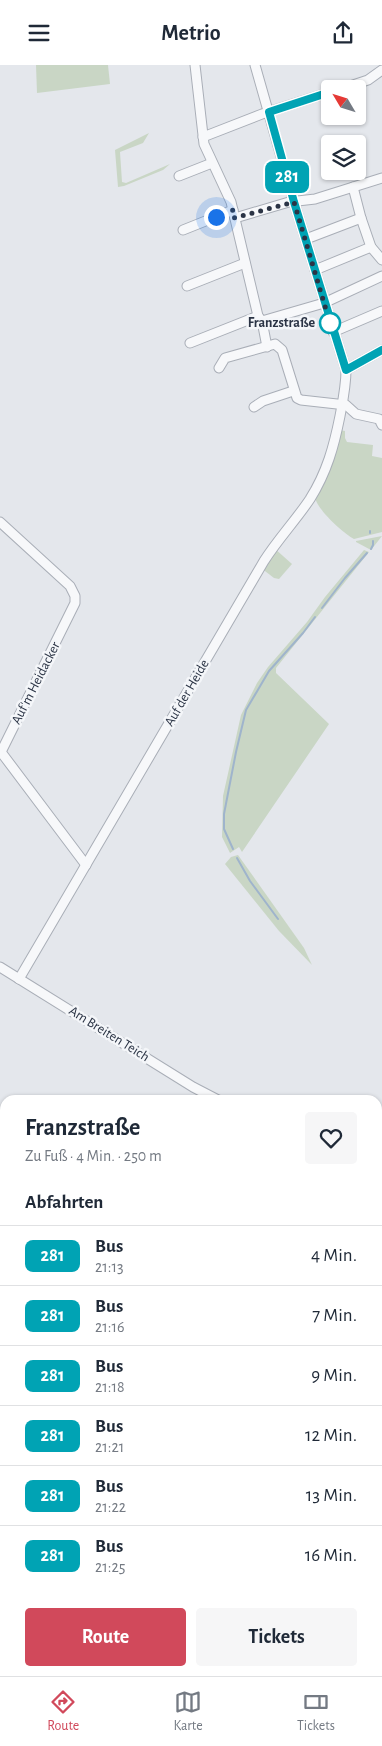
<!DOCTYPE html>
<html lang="de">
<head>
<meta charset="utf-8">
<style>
  body { margin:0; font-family:"Alegreya Sans",sans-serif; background:#f6f6f7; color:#1f2937; height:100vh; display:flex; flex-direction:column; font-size:19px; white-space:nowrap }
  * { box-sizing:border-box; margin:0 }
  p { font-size:16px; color:#747a83 }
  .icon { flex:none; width:28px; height:28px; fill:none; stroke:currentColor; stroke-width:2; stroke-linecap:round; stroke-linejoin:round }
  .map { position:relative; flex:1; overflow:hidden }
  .details { position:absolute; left:0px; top:1030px; width:382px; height:581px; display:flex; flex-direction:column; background:#fff; border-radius:15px 15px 0 0; box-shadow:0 1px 4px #0004 }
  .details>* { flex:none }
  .badge { padding:0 10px; border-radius:8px; font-size:18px; line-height:32px }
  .needle { width:32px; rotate:308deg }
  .fabs { position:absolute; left:321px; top:15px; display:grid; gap:10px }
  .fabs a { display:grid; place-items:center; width:45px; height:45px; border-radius:5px; background:#fff; box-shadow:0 1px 4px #0004; font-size:25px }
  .you { position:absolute; width:25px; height:25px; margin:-12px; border:4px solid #fff; border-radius:50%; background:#1a73e8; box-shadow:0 0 0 8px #1a73e833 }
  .map>.badge { position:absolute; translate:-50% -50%; box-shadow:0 0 0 2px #fff }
  h2 { padding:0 25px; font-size:19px; line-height:45px }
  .round { display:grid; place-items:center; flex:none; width:52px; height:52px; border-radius:5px; background:#f6f6f7 }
  .headline { display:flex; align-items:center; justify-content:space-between; height:85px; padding:0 25px }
  h1 { font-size:24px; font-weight:700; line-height:38px }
  .primary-button { display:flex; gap:10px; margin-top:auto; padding:10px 25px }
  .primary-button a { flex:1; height:58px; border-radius:5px; background:#d1495b; color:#fff; font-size:20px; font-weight:700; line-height:58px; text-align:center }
  .primary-button a+a { background:#f6f6f7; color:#1f2937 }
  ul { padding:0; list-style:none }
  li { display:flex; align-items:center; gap:15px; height:60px; padding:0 25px; border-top:1px solid #e0e1e3 }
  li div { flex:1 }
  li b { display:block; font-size:19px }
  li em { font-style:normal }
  li .badge { min-width:55px; font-weight:700; text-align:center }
  header { display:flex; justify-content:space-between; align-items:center; height:65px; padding:0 25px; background:#fff; font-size:22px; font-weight:700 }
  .menu { display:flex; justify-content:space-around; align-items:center; height:70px; border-top:1px solid #e0e1e3; background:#fff; font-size:14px; color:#747a83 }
  .menu a { display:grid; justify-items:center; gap:2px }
  .menu .selected { color:#d1495b }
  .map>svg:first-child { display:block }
  .green { fill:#c9d6c5 }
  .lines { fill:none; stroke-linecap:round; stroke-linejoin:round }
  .stream { stroke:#9fb4cc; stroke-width:2 }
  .minor-casing { stroke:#a9aeb7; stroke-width:11 }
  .minor { stroke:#f7f8fa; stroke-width:9 }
  .line-casing { stroke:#fff; stroke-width:11 }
  .line { stroke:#00a3b4; stroke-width:8 }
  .walk { stroke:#2b3445; stroke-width:5; stroke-dasharray:0 9 }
  .stop-dot { fill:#fff; stroke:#00a3b4; stroke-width:2.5 }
  .labels { text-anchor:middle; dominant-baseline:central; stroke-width:5; stroke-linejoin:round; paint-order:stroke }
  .stop-label { font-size:14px; font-weight:bold; fill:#2b3445; stroke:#f4f6f9; text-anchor:end }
  .street-label { font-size:14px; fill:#2b3445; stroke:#f4f6f9 }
</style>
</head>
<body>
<header><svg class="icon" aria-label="menu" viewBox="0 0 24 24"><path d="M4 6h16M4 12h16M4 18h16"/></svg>Metrio<svg class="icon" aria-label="share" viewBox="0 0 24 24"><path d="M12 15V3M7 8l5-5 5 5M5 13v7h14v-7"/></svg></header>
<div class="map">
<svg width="382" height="1611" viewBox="0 0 382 1611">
  <rect width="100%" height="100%" fill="#e4e7ec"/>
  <g class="green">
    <path d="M36 0H108L110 19 37 28Z"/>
    <path d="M149 68 143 78 120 87 122 117 126 118 170 99 163 105 124 121 118 122 115 85Z"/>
    <path d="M339 365 345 366V373L347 377 373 380 372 391 382 393V467L354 474C343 468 315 443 315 431Z"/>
    <path d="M382 471 371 485 356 477V476Z"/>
    <path d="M274 483 292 499 279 514 274 513 261 503Z"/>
    <path d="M364 485 369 487 276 603V608L329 659 242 787 239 782 230 788 222 772 223 731 241 650 257 618 268 602 307 557 325 532Z"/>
    <path d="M238 790 304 883 312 900 279 866 225 799 231 792Z"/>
    <path d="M378 1103 382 1105V1240L378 1238Z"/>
  </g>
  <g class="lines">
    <g class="stream">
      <path d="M370 466V468"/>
      <path d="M371 484 373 480V476"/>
      <path d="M322 543 345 513 367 488"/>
      <path d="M233 784 224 764V749L236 687 246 645 269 606 303 568 315 552"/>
      <path d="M237 793 250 816 278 854"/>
      <path d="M0 1103 5 1106"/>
      <path d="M378 1240 382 1242"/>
    </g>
    <defs>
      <g id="minor">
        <path d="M195 0 204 79 231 137 258 251 262 256 267 282"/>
        <path d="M341 24 368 15 382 5"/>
        <path d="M203 72 262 49 330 27"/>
        <path d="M179 111 212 98"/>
        <path d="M353 122 361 153 371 182 382 195"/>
        <path d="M235 153 289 137 315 134 382 113"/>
        <path d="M183 165 233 145"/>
        <path d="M306 174 361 153"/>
        <path d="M315 205 371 182"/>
        <path d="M187 221 245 198"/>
        <path d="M262 256 324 238 382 211"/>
        <path d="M333 267 382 246"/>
        <path d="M190 278 258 251"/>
        <path d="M219 303 225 293 275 279 282 285 297 333 301 335 346 340 356 349 379 354 382 360"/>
        <path d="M346 305 382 285"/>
        <path d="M254 342 263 336 293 326"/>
        <path d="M0 457 70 521 75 531V538L1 687 86 800"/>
        <path d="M0 902 193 1022 218 1035"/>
        <path d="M19 914 264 496C278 474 296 455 310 434 327 407 334 381 340 351 343 335 346 321 346 305L294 137 255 0"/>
        <path d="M378 1101 382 1103"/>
      </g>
    </defs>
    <use href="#minor" class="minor-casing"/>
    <use href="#minor" class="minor"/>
  </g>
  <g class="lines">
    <defs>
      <path id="line" d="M330 27 269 47 294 137 346 305 382 285"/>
    </defs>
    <use href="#line" class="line-casing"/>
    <use href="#line" class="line"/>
    <path class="walk" d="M216 152 233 145 234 153 294 137 330 258"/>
  </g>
  <circle class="stop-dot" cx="330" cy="258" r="10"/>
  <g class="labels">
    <g class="stop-label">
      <text x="315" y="258">Franzstraße</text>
    </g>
    <g class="street-label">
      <text transform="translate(36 618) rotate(-63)">Auf'm Heidacker</text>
      <text transform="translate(187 628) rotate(-60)">Auf der Heide</text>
      <text transform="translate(109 969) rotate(32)">Am Breiten Teich</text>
    </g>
  </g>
</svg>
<div class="fabs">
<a><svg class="needle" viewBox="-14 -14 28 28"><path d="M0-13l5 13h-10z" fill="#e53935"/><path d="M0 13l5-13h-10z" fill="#747a83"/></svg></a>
<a><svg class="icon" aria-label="layers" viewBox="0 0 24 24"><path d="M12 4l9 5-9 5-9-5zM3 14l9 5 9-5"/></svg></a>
</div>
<div class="you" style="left:216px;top:152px"></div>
<b class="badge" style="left:287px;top:112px;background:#00a3b4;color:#fff">281</b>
<section class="details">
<div class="headline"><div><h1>Franzstraße</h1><p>Zu Fuß · 4 Min. · 250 m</p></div><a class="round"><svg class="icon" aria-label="heart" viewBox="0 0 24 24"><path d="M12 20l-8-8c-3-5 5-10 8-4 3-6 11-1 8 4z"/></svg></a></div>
<h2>Abfahrten</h2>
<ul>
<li><span class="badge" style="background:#00a3b4;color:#fff">281</span><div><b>Bus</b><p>21:13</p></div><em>4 Min.</em></li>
<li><span class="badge" style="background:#00a3b4;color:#fff">281</span><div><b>Bus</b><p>21:16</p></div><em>7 Min.</em></li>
<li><span class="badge" style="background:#00a3b4;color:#fff">281</span><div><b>Bus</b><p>21:18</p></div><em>9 Min.</em></li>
<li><span class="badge" style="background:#00a3b4;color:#fff">281</span><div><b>Bus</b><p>21:21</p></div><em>12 Min.</em></li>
<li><span class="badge" style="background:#00a3b4;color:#fff">281</span><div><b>Bus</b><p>21:22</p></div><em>13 Min.</em></li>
<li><span class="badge" style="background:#00a3b4;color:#fff">281</span><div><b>Bus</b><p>21:25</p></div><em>16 Min.</em></li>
</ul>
<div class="primary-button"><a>Route</a><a>Tickets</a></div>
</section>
</div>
<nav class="menu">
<a class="selected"><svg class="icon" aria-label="directions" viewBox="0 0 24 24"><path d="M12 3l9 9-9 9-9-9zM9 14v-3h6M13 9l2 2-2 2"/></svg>Route</a>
<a><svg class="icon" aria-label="map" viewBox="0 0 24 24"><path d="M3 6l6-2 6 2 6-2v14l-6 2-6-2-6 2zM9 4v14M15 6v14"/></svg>Karte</a>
<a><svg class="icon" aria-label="tickets" viewBox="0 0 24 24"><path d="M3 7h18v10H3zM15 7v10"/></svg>Tickets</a>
</nav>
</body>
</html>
